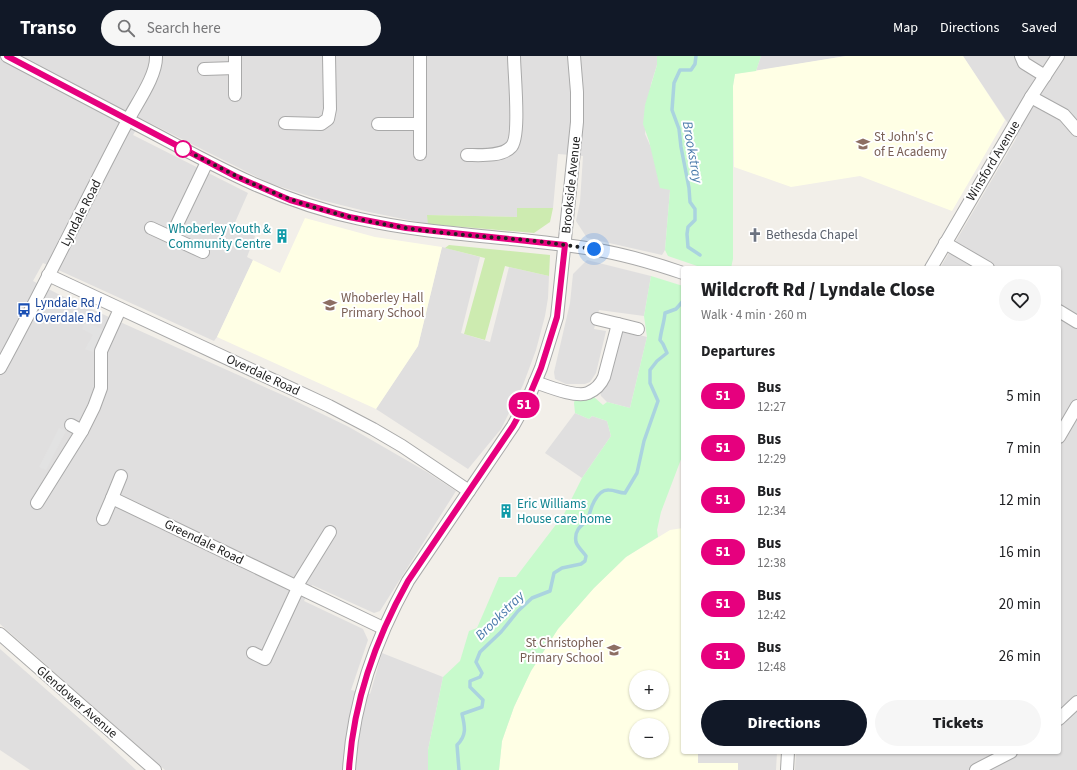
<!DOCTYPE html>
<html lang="en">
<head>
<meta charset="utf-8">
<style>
  body { margin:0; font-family:"Source Sans 3",sans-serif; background:#f6f6f6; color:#202124; height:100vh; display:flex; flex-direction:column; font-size:15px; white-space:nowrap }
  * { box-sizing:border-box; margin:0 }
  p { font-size:13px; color:#757577 }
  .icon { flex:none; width:22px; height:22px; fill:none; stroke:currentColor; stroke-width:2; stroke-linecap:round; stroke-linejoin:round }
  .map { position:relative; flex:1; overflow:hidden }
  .sheet { position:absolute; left:681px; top:210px; width:380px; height:488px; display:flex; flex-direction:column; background:#fff; border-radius:4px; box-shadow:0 1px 3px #0004 }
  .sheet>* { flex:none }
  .badge { padding:0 8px; border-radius:13px; font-size:14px; line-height:26px }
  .tools { position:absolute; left:629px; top:614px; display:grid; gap:8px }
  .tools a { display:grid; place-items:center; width:40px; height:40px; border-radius:50%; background:#fff; box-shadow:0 1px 3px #0004; font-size:20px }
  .you { position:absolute; width:20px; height:20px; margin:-10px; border:3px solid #fff; border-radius:50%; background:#1a73e8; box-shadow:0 0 0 6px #1a73e833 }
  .map>.badge { position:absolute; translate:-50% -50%; box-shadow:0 0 0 2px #fff }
  h2 { padding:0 20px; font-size:15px; line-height:36px }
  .round { display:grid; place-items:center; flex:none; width:42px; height:42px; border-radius:21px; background:#f6f6f6 }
  .overview { display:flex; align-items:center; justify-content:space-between; height:68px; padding:0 20px }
  h1 { font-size:19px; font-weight:800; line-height:30px }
  .primary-button { display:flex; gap:8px; margin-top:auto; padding:8px 20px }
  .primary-button a { flex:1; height:46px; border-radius:24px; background:#111827; color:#fff; font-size:16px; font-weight:800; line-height:46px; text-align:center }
  .primary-button a+a { background:#f6f6f6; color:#202124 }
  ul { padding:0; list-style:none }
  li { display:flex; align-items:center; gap:12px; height:52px; padding:0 20px }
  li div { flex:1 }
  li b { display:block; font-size:15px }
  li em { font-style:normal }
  li .badge { min-width:44px; font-weight:700; text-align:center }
  header { display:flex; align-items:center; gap:24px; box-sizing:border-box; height:56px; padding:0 20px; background:#111827; color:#fff }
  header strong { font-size:19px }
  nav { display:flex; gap:22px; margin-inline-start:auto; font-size:14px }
  .search { width:280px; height:36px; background:#f6f6f6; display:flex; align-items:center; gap:10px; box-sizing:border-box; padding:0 14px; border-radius:22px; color:#757577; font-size:15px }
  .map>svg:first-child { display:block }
  .residential { fill:#e0dfdf }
  .education { fill:#ffffe5; fill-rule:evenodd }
  .grass { fill:#cdebb0 }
  .park { fill:#c8facc }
  .parking { fill:#e2e2e2 }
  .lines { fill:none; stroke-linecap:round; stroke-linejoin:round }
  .stream { stroke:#aad3df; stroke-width:3.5 }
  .minor-casing { stroke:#a9a9a9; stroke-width:14 }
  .minor { stroke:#fff; stroke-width:12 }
  .line-casing { stroke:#fff; stroke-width:9 }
  .line { stroke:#e6007e; stroke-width:6 }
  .walk { stroke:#222; stroke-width:4; stroke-dasharray:0 7.2 }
  .stop-dot { fill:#fff; stroke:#e6007e; stroke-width:2 }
  .labels { text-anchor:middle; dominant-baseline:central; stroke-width:4; stroke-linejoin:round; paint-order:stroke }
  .education-label { font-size:13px; fill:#785e54; stroke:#fff; text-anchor:start }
  .street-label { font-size:13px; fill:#222; stroke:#fff }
  .culture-label { font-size:13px; fill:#0d838f; stroke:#fff; text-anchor:end }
  .worship-label { font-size:13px; fill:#5b616d; stroke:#fff; text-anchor:start }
  .transit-label { font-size:13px; fill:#164399; stroke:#fff; text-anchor:start }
  .water-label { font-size:14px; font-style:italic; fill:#4a7aab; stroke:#fff }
</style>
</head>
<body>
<header>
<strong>Transo</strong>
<div class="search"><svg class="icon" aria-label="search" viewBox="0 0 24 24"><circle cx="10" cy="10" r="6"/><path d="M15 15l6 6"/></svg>Search here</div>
<nav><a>Map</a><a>Directions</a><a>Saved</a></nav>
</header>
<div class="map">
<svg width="1077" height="714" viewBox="0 0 1077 714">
  <rect width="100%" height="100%" fill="#f2efe9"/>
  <g class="residential">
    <path d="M0 0H657V9L651 28 645 78 670 134 665 194 662 199 587 182 576 165 580 146 583 100 558 98 553 152H518L517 161 428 159V168L369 156 321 144 269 127 142 63 133 79 248 137 233 171 255 180 247 201 253 204 217 281 214 285 43 207 33 225 60 239 287 341 349 371 427 416 456 435 380 555 374 557 312 529 304 545 363 573 368 584 351 634 370 638 382 597 443 621 428 694V714H165L0 568Z"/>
    <path d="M761 0H846L756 15Z"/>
    <path d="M963 0H1077V714H795L796 696H1059V212H940L1017 81Z"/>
    <path d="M442 191 480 201 461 277 490 286 509 211 549 220 548 242 545 260 536 294 523 329 501 373 468 413 376 353 418 290Z"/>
    <path d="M587 204 651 220 644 260 599 254 594 273 606 275 596 317 590 326 585 328H566L555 323 554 316 570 247 573 218Z"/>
    <path d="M620 274 647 281 630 352 607 346 601 340 600 336Z"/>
    <path d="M575 357 589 363 592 360 607 365 611 380 582 422 545 397Z"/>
    <path d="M0 593 97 678 136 714H30L0 694Z"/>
    <path d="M698 696H777L776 714H738V707H697Z"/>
  </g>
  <g class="education">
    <path d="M846 0H963L1005 64 952 155 860 120 791 131 734 111 733 30 735 18Z"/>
    <path d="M305 162 375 181 442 191 418 290 376 353 217 281 253 204 280 217Z"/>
    <path d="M683 472V696H698V707H738V714H499L502 685 514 651 531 615 558 573 594 532 626 501 670 474ZM636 621H662V647H636ZM636 669H662V695H636Z"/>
  </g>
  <g class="grass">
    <path d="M517 152H553L550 166 534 177 428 168 427 159 517 161Z"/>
    <path d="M449 189 550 199 549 220 505 210 485 284 464 278 485 202 445 192Z"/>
  </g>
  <g class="park">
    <path d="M657 0H761L756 15 735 18 733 30V203L731 212H703L668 200 665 194 670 134 660 132 649 85 643 68 645 49 657 9Z"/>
    <path d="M651 220 683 230V398L661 456 657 474 658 481 626 501 594 532 558 573 531 615 514 651 502 685 499 714H428V694L443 621 460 605 469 575 477 572 499 521H516L564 458 582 422 611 380 607 365 592 360 589 363 575 357 574 347 575 343H584L594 341 603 349 607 346 630 352 647 281 644 260Z"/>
  </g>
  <g class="parking">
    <path d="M85 266 104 274 93 296 85 293 93 279 82 273Z"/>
    <path d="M59 372 66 375 46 414 39 411Z"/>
  </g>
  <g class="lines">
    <g class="stream">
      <path d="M696 0 695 8 691 14H680L674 27 672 54 679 73 681 91 689 132 690 146 695 153V164L688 171 687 178 688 191 700 199"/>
      <path d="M459 714 457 689C467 679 465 671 462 658L482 651 483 644 470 631V625L480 621 482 617 476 606 480 596 501 576 518 555 532 542 550 535 554 517 562 512 581 508 585 505 586 500C583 496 577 490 576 486 574 475 580 470 588 464 590 454 596 433 609 434 615 434 619 437 625 437L637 417 644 385 658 345 650 327V314L657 305 667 297 663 288 660 284C661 275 664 267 665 257L676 253 683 245"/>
    </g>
    <defs>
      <g id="minor">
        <path d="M7 0C57 26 107 53 157 79 224 115 284 147 360 163 436 180 515 180 592 193 623 198 654 207 683 217"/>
        <path d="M235 0V39"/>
        <path d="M1021 0 1024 7 1045 20"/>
        <path d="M204 13 235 12"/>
        <path d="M1031 41 1064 59 1077 74"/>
        <path d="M285 67 321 68 328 63 330 53 329 0"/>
        <path d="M378 68H419"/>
        <path d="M420 98V0"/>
        <path d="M467 99C479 99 502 101 511 91 521 82 514 16 514 0"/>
        <path d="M151 172 203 196"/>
        <path d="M171 181 207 106"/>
        <path d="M945 187 988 212"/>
        <path d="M931 212 1031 41 1058 0"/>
        <path d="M48 219 329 350 373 373 402 390 469 435"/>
        <path d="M1059 255 1077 266"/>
        <path d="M597 263 618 268"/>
        <path d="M0 312C44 231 84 148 127 66 136 48 157 20 156 0"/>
        <path d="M535 326C547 330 576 342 588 337 595 334 601 328 604 321L618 268 638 273"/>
        <path d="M71 369 82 375"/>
        <path d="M1059 381 1077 350"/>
        <path d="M112 442 121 420"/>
        <path d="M37 447 82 375 94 351 101 332V295L120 253"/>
        <path d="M103 463 112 442 383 572"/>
        <path d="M296 531 330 476"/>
        <path d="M0 578 155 714"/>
        <path d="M253 597 265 603 298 532"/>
        <path d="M1059 663 1077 646"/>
        <path d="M349 714C353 646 375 584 408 525L513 370 528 343 541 312 557 261 577 66V36L574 0"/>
        <path d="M787 714 788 696"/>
        <path d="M976 714 1011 696"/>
      </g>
    </defs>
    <use href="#minor" class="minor-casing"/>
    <use href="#minor" class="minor"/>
  </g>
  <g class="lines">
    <defs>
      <path id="line" d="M7 0 235 120 290 144 349 161 406 172 565 189 557 261 541 312 528 343 513 370 408 525C375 584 353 646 349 714"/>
    </defs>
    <use href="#line" class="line-casing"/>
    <use href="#line" class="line"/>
    <path class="walk" d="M183 93 180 91C227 116 275 141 327 155 360 164 394 171 428 175 460 179 492 181 525 184 548 186 571 190 594 193"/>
  </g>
  <defs>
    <symbol id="school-bare" viewBox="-9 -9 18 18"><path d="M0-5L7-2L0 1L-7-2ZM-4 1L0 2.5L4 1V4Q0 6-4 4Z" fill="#8d6e63" stroke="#fff" stroke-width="2.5" paint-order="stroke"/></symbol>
    <symbol id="church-bare" viewBox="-9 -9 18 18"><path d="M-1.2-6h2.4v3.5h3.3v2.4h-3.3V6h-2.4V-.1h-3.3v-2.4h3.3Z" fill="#6b7280" stroke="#fff" stroke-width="2.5" paint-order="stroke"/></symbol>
    <symbol id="building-bare" viewBox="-9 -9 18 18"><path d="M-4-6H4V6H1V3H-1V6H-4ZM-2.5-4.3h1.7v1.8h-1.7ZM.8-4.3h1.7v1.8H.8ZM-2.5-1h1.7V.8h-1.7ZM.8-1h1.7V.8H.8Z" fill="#0f9aa8" stroke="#fff" stroke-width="2.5" paint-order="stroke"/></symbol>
    <symbol id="bus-bare" viewBox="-9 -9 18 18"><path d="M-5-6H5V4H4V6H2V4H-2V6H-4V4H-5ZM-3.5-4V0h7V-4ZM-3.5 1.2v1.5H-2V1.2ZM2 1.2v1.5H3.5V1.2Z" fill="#1a4fb4" stroke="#fff" stroke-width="2.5" paint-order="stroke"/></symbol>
  </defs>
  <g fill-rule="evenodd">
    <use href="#school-bare" x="853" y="78" width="20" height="20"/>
    <use href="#church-bare" x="745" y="169" width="20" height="20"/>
    <use href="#building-bare" x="272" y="170" width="20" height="20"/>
    <use href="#school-bare" x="320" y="239" width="20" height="20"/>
    <use href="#bus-bare" x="14" y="244" width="20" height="20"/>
    <use href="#building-bare" x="496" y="445" width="20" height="20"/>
    <use href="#school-bare" x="604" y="584" width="20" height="20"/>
  </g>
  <circle class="stop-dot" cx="183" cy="93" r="8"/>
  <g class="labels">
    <g class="education-label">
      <text x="874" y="81">St John's C<tspan x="874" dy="15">of E Academy</tspan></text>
      <text x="341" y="242">Whoberley Hall<tspan x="341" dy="15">Primary School</tspan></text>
      <text x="603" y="587" text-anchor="end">St Christopher<tspan x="603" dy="15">Primary School</tspan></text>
    </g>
    <g class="street-label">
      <text transform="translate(993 105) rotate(-59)">Winsford Avenue</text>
      <text transform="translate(571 129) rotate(-84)">Brookside Avenue</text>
      <text transform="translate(81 157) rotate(-63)">Lyndale Road</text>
      <text transform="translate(263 319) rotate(25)">Overdale Road</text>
      <text transform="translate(204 486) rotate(26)">Greendale Road</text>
      <text transform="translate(77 646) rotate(41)">Glendower Avenue</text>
    </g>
    <g class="culture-label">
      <text x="271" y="173">Whoberley Youth &amp;<tspan x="271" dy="15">Community Centre</tspan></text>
      <text x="517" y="448" text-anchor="start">Eric Williams<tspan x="517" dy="15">House care home</tspan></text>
    </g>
    <g class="worship-label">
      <text x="766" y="179">Bethesda Chapel</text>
    </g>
    <g class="transit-label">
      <text x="35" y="247">Lyndale Rd /<tspan x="35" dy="15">Overdale Rd</tspan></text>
    </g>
    <g class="water-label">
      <text transform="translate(692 96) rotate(80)">Brookstray</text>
      <text transform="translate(500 560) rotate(-45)">Brookstray</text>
    </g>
  </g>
</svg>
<div class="tools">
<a>+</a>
<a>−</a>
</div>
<div class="you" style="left:594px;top:193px"></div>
<b class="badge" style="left:524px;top:349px;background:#e6007e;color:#fff">51</b>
<section class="sheet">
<div class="overview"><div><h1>Wildcroft Rd / Lyndale Close</h1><p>Walk · 4 min · 260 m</p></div><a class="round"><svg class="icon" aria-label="heart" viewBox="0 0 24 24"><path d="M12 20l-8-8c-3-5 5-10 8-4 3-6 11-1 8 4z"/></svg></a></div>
<h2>Departures</h2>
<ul>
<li><span class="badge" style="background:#e6007e;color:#fff">51</span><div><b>Bus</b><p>12:27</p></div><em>5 min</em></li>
<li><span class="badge" style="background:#e6007e;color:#fff">51</span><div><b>Bus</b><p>12:29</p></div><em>7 min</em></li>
<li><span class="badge" style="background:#e6007e;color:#fff">51</span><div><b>Bus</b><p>12:34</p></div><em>12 min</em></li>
<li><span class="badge" style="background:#e6007e;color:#fff">51</span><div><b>Bus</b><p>12:38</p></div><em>16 min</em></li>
<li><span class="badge" style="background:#e6007e;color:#fff">51</span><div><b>Bus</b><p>12:42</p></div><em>20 min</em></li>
<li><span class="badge" style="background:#e6007e;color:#fff">51</span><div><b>Bus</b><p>12:48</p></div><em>26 min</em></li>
</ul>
<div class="primary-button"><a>Directions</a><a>Tickets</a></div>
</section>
</div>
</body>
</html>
